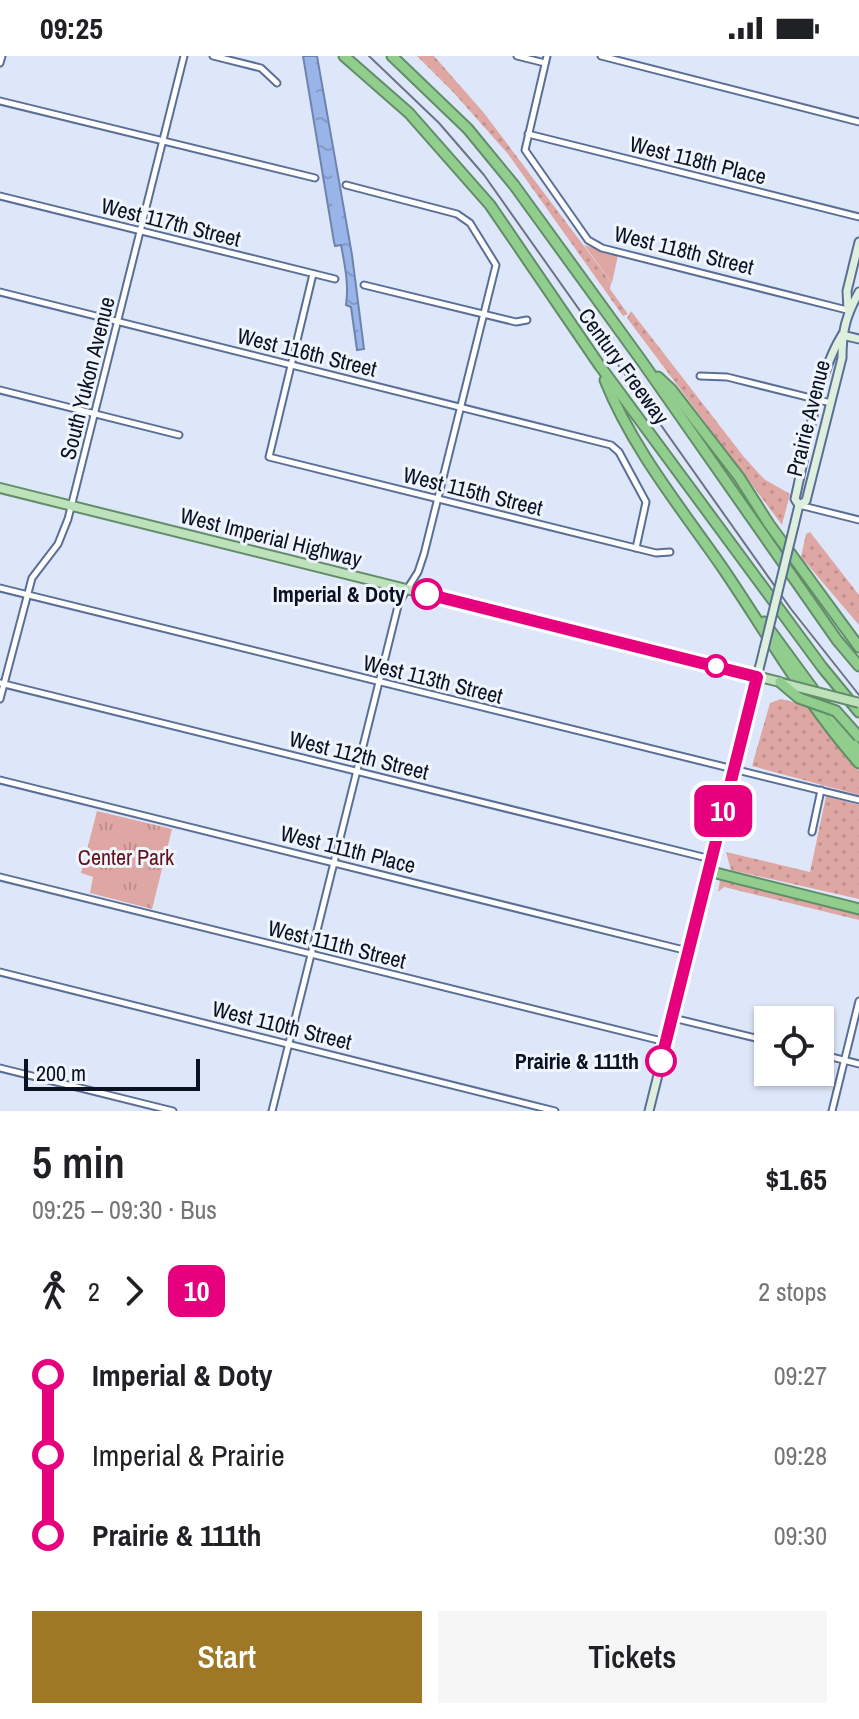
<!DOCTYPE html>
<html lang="en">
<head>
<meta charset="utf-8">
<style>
  body { margin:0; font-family:"Archivo Narrow",sans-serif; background:#f6f6f6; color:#202124; height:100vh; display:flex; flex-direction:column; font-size:30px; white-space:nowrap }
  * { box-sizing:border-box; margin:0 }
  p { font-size:26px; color:#757577 }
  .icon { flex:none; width:44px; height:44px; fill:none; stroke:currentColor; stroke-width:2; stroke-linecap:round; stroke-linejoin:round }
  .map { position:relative; height:1055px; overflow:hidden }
  .drawer { display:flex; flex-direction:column; background:#fff; flex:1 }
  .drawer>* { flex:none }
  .badge { padding:0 16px; border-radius:12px; font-size:28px; line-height:52px }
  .controls { position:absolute; left:754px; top:950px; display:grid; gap:16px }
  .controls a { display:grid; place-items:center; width:80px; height:80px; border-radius:0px; background:#fff; box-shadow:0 2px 6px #0004; font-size:40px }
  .scale { position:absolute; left:24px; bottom:20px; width:176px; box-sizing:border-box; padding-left:8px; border:4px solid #0b1322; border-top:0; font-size:22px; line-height:28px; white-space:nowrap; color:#0b1322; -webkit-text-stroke:6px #eff4fd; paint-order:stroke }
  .map>.badge { position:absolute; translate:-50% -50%; box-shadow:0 0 0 4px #fff }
  .legs { display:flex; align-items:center; gap:12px; height:88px; padding:0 32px; font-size:26px }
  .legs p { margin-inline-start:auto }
  .summary { display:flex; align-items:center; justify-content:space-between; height:136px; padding:0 32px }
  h1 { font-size:44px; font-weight:600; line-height:60px }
  .action { display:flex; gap:16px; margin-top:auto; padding:16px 32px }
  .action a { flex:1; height:92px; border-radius:0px; background:#9e7824; color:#fff; font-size:32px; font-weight:600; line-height:92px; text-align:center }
  .action a+a { background:#f6f6f6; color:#202124 }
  ul { padding:0 32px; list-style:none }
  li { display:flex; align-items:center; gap:28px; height:80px; font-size:30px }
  li i { display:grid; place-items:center; width:12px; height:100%; margin:0 10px; background:currentColor }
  li i::after { content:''; width:20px; height:20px; margin:-10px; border:6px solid; border-radius:50%; background:#fff }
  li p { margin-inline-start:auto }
  li:first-child i { background:linear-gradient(#0000 50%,currentColor 0) }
  li:last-child i { background:linear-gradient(currentColor 50%,#0000 0) }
  .status { display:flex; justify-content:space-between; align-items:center; height:56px; padding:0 40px; background:#fff; direction:ltr }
  .status svg { height:22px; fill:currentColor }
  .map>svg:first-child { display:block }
  .grass { fill:url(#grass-dots) }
  .park { fill:url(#park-tufts) }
  .water { fill:url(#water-ripples); stroke:#6e84ad; stroke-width:2 }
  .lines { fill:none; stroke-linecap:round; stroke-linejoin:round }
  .street-casing { stroke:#5a6f96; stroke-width:9 }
  .secondary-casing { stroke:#5a6f96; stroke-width:11 }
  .primary-casing { stroke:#628d68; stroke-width:12 }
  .highway-casing { stroke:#628d68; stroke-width:13 }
  .street { stroke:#fff; stroke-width:5 }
  .secondary { stroke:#def0dd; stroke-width:7 }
  .primary { stroke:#bde2bb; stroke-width:8 }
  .highway { stroke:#91ce8d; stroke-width:9 }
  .tram { stroke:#6b7384; stroke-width:2 }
  .secondary-bridge-casing { stroke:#5a6f96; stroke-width:11; stroke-linecap:butt }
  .primary-bridge-casing { stroke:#628d68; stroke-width:12; stroke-linecap:butt }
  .highway-bridge-casing { stroke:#628d68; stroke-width:13; stroke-linecap:butt }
  .secondary-bridge { stroke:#def0dd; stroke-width:7 }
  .primary-bridge { stroke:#bde2bb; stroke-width:8 }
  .highway-bridge { stroke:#91ce8d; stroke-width:9 }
  .line-1-casing { stroke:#fff; stroke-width:18 }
  .line-1 { stroke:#e6007e; stroke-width:12 }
  .stop-1-dot { fill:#fff; stroke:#e6007e; stroke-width:4 }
  .labels { text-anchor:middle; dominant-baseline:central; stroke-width:6; stroke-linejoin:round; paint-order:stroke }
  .street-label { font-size:22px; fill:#0b1322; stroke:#eff4fd }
  .stop-label { font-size:22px; font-weight:bold; fill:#0b1322; stroke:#eff4fd; text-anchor:end }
  .park-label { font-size:22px; fill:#631318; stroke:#eff4fd }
</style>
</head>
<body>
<div class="status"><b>09:25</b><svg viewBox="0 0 49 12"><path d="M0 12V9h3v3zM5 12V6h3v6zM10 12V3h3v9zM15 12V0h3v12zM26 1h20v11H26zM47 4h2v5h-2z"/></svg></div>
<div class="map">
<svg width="859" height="1055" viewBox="0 0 859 1055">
  <defs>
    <pattern id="grass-dots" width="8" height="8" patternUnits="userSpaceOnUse" patternTransform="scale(2)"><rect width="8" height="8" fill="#dfa7a3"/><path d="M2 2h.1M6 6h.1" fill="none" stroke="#be8f8c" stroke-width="1.8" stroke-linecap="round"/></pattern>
    <pattern id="park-tufts" width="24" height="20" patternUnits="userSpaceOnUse" patternTransform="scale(2)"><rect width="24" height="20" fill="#dfa7a3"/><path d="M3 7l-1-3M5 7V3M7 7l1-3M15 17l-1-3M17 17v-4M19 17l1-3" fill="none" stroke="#be8f8c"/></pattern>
    <pattern id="water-ripples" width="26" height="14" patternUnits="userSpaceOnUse" patternTransform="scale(2)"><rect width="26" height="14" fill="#98b4e9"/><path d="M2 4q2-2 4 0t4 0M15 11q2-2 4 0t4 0" fill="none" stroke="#829ac8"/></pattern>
  </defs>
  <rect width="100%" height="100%" fill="#dee7f9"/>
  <g class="grass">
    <path d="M417 0H434L484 57 611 226 610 233 628 258 623 260 508 98 453 36Z"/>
    <path d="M631 255 744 401 764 423 790 438 782 469 627 262Z"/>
    <path d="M810 476 859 539V569L801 501 806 478Z"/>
    <path d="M781 643 810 650 829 679 859 715V739L752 710 770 647Z"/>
    <path d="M826 740 859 749V843L731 814 726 796 810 816Z"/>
    <path d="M720 824 859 859V864L724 831 718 836Z"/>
  </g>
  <g class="park">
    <path d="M584 189 618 199 612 227Z"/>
    <path d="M97 755 172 773 152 853 90 837 93 821 81 817Z"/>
  </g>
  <path class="water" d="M303 0H317L352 199 364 293 357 294 351 251 346 249C349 229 345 210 341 189L335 190 334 186Z"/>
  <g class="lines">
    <defs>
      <g id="street">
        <path d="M213 0 261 12 277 27"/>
        <path d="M517 0 545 7"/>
        <path d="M547 0 525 94 588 184 602 192 847 254"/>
        <path d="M601 0 859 66"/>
        <path d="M0 7 2 0"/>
        <path d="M0 45 315 122"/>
        <path d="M528 78 859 161"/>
        <path d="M0 140 335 223"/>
        <path d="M313 218 269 401 656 497 670 496"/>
        <path d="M364 229 516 266 527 264"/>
        <path d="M0 236 611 389 619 396 646 446 636 492"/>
        <path d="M700 320 727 321 831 347"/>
        <path d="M0 334 179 379"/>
        <path d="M799 449 859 464"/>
        <path d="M0 532 859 744"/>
        <path d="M0 627 711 803"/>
        <path d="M0 643 32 522 58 488 68 463 184 0"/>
        <path d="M0 724 688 895"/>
        <path d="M812 776 821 734"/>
        <path d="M0 821 666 986"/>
        <path d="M0 916 555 1055"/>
        <path d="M673 962 768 985"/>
        <path d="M820 998 859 1008"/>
        <path d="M0 1012 173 1055"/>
        <path d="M272 1055 399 546 418 516 424 498 496 209 470 167 457 158 346 129"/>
        <path d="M832 1055 859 945"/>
      </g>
      <g id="secondary">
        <path d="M848 254 847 235 859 186"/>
        <path d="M842 279 859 283"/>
        <path d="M799 449 806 445 842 302C842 274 846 260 859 236"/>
        <path d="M794 470 799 449 795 443C806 396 817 320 841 281"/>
        <path d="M649 1055 764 593"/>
      </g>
      <path id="primary" d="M0 432 780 626"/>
      <g id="highway">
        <path d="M344 0 409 57 490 149 600 310 822 611 859 656"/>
        <path d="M392 0 468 73 514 129 641 304 837 584 859 610"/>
        <path d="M658 321 671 333 739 421 769 468 859 591"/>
        <path d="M605 324C632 392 681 452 722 511 767 577 806 647 859 707"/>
        <path d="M764 566 859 696"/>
        <path d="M708 815 859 853"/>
      </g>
    </defs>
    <use href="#street" class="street-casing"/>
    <use href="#secondary" class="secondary-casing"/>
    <use href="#primary" class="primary-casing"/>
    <use href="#highway" class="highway-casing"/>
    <use href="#street" class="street"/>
    <use href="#secondary" class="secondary"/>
    <use href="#primary" class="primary"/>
    <use href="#highway" class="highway"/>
    <path class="tram" d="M369 0 439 67 484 119 791 553 859 639"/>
    <defs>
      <path id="secondary-bridge" d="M764 593 794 470"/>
      <path id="primary-bridge" d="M782 627 859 647"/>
      <path id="highway-bridge" d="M780 626 799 642 836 655 859 681"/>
    </defs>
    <use href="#secondary-bridge" class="secondary-bridge-casing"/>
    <use href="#primary-bridge" class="primary-bridge-casing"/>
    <use href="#highway-bridge" class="highway-bridge-casing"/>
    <use href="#secondary-bridge" class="secondary-bridge"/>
    <use href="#primary-bridge" class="primary-bridge"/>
    <use href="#highway-bridge" class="highway-bridge"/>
  </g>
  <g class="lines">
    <defs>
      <path id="line-1" d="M427 538 757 621 661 1005"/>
    </defs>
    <use href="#line-1" class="line-1-casing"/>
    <use href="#line-1" class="line-1"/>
  </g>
  <g class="stop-1-dot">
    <circle cx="427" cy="538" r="14"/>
    <circle cx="716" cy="610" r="10"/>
    <circle cx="661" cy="1005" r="14"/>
  </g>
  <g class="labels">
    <g class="street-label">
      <text transform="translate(698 104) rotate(14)">West 118th Place</text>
      <text transform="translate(171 166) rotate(14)">West 117th Street</text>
      <text transform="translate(684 194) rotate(14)">West 118th Street</text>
      <text transform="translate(307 296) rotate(14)">West 116th Street</text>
      <text transform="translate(624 310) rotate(54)">Century Freeway</text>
      <text transform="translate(87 322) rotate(-76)">South Yukon Avenue</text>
      <text transform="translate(808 362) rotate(-76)">Prairie Avenue</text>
      <text transform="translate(473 435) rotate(14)">West 115th Street</text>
      <text transform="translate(271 481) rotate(14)">West Imperial Highway</text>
      <text transform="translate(433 623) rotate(14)">West 113th Street</text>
      <text transform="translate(359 699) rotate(14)">West 112th Street</text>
      <text transform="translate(348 793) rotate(14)">West 111th Place</text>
      <text transform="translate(337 888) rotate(14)">West 111th Street</text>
      <text transform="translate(282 969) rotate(14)">West 110th Street</text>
    </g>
    <g class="stop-label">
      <text x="405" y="538">Imperial &amp; Doty</text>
      <text x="639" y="1005">Prairie &amp; 111th</text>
    </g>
    <g class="park-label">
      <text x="126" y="801">Center Park</text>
    </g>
  </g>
</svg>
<div class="controls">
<a><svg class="icon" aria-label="locate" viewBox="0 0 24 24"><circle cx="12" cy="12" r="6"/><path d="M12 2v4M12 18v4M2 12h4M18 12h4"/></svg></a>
</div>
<div class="scale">200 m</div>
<b class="badge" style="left:723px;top:755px;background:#e6007e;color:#fff">10</b>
</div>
<section class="drawer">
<div class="summary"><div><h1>5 min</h1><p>09:25 – 09:30 · Bus</p></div><b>$1.65</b></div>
<div class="legs"><svg class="icon" aria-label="walk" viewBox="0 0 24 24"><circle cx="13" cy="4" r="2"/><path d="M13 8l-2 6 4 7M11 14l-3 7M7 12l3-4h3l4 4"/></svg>2<svg class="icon" aria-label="forward" viewBox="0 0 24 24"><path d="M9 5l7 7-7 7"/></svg><b class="badge" style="background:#e6007e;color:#fff">10</b><p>2 stops</p></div>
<ul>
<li><i style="color:#e6007e"></i><b>Imperial &amp; Doty</b><p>09:27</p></li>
<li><i style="color:#e6007e"></i><span>Imperial &amp; Prairie</span><p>09:28</p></li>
<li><i style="color:#e6007e"></i><b>Prairie &amp; 111th</b><p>09:30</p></li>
</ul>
<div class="action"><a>Start</a><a>Tickets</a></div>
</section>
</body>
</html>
